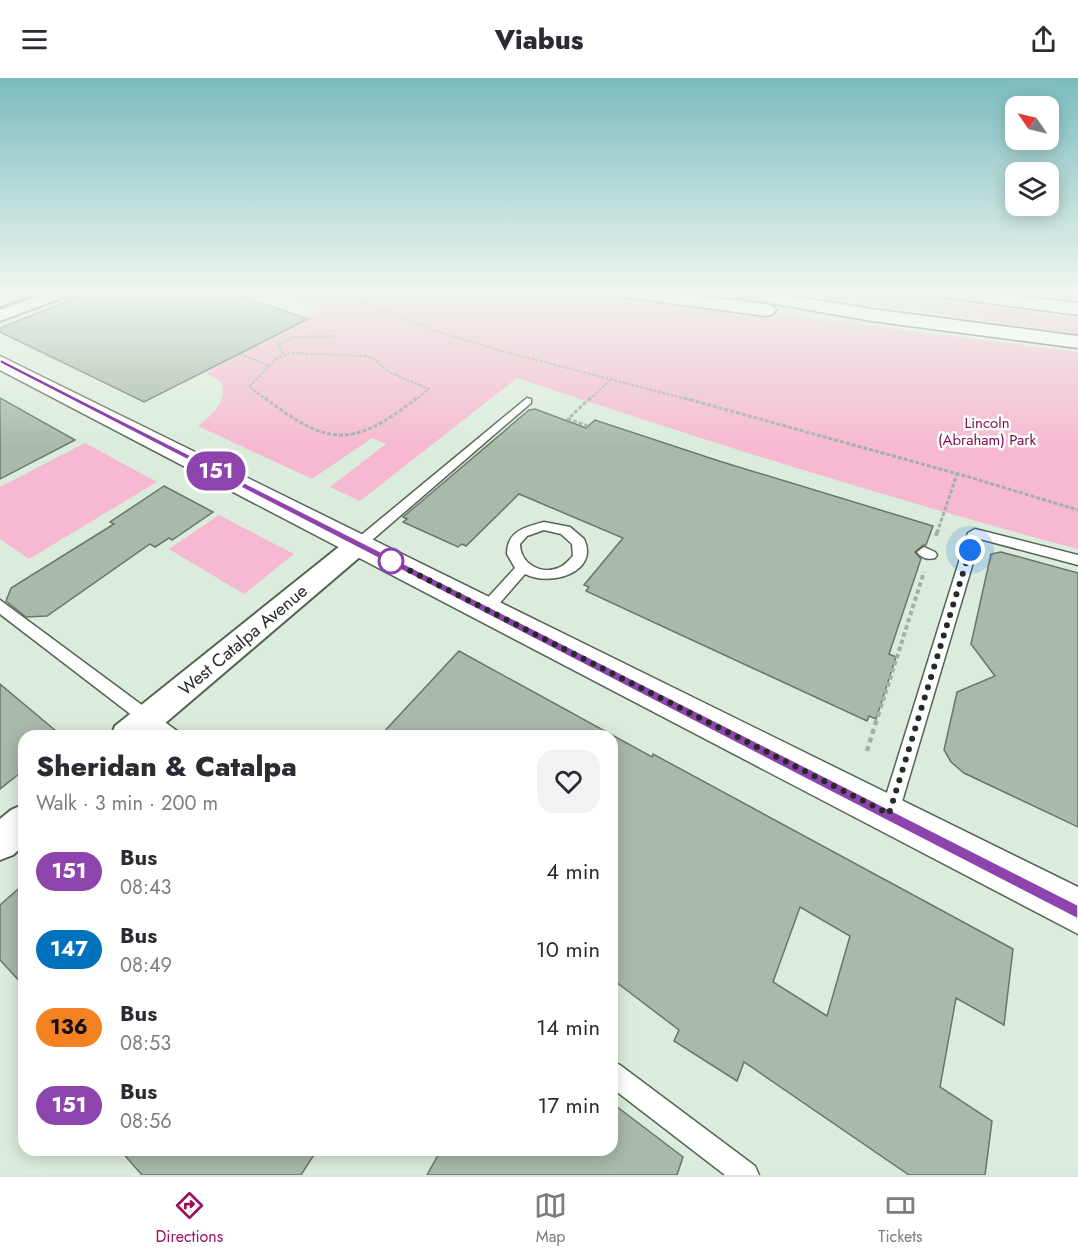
<!DOCTYPE html>
<html lang="en">
<head>
<meta charset="utf-8">
<style>
  body { margin:0; font-family:Jost,sans-serif; background:#f2f2f3; color:#2b2b33; height:100vh; display:flex; flex-direction:column; font-size:22px; white-space:nowrap }
  * { box-sizing:border-box; margin:0 }
  p { font-size:20px; color:#7c7c81 }
  .icon { flex:none; width:33px; height:33px; fill:none; stroke:currentColor; stroke-width:2; stroke-linecap:round; stroke-linejoin:round }
  .map { position:relative; flex:1; overflow:hidden }
  .panel { position:absolute; left:18px; top:652px; width:600px; height:426px; display:flex; flex-direction:column; background:#fff; border-radius:18px; box-shadow:0 3px 15px #0003 }
  .panel>* { flex:none }
  .badge { padding:0 12px; border-radius:20px; font-size:21px; line-height:39px }
  .needle { width:39px; rotate:304deg }
  .fabs { position:absolute; left:1005px; top:18px; display:grid; gap:12px }
  .fabs a { display:grid; place-items:center; width:54px; height:54px; border-radius:12px; background:#fff; box-shadow:0 3px 15px #0003; font-size:30px }
  .you { position:absolute; width:30px; height:30px; margin:-15px; border:4px solid #fff; border-radius:50%; background:#1a73e8; box-shadow:0 0 0 9px #1a73e833 }
  .map>.badge { position:absolute; translate:-50% -50%; box-shadow:0 0 0 3px #fff }
  .round { display:grid; place-items:center; flex:none; width:63px; height:63px; border-radius:18px; background:#f2f2f3 }
  .overview { display:flex; align-items:center; justify-content:space-between; height:102px; padding:0 18px }
  h1 { font-size:28px; font-weight:800; line-height:45px }
  ul { padding:0; list-style:none }
  li { display:flex; align-items:center; gap:18px; height:78px; padding:0 18px }
  li div { flex:1 }
  li b { display:block; font-size:22px }
  li em { font-style:normal }
  li .badge { min-width:66px; font-weight:700; text-align:center }
  header { display:flex; justify-content:space-between; align-items:center; height:78px; padding:0 18px; background:#fff; font-size:27px; font-weight:800 }
  .tabs { display:flex; justify-content:space-around; align-items:center; height:84px; border-top:2px solid #e1e1e2; background:#fff; font-size:16px; color:#7c7c81 }
  .tabs a { display:grid; justify-items:center; gap:3px }
  .tabs .current { color:#9c105f }
  .map>svg:first-child { display:block }
  .green { fill:#f6b9d1 }
  .building { fill:#a9b9aa; stroke:#687769; stroke-width:1.5; fill-rule:evenodd }
  .lines { fill:none; stroke-linecap:round; stroke-linejoin:round }
  .lane-casing { stroke:#546355; stroke-width:3 }
  .street-casing { stroke:#546355; stroke-width:4 }
  .secondary-casing { stroke:#546355; stroke-width:3 }
  .highway-casing { stroke:#546355; stroke-width:3 }
  .path-far3 { stroke:#a3b1a4; stroke-width:2; stroke-dasharray:3 1.5; stroke-linecap:butt }
  .path-far2 { stroke:#a3b1a4; stroke-width:3; stroke-dasharray:4 2; stroke-linecap:butt }
  .path-far1 { stroke:#a3b1a4; stroke-width:4; stroke-dasharray:4.5 3; stroke-linecap:butt }
  .path { stroke:#a3b1a4; stroke-width:4.5; stroke-dasharray:5 4; stroke-linecap:butt }
  .lane { fill:#fff; fill-rule:evenodd }
  .street { fill:#fff; fill-rule:evenodd }
  .secondary { fill:#fff; fill-rule:evenodd }
  .highway { fill:#fff; fill-rule:evenodd }
  .line { fill:#8e44ad; stroke:#fff; stroke-width:1.5 }
  .walk { stroke:#252c26; stroke-width:6; stroke-dasharray:0 10.8 }
  .stop-dot { fill:#fff; stroke:#8e44ad; stroke-width:3 }
  .labels { text-anchor:middle; dominant-baseline:central; stroke-width:5; stroke-linejoin:round; paint-order:stroke }
  .far-park-label { font-size:15px; fill:#7f084c; stroke:#fff }
  .street-label { font-size:18px; fill:#252c26; stroke:#fff }
</style>
</head>
<body>
<header><svg class="icon" aria-label="menu" viewBox="0 0 24 24"><path d="M4 6h16M4 12h16M4 18h16"/></svg>Viabus<svg class="icon" aria-label="share" viewBox="0 0 24 24"><path d="M12 15V3M7 8l5-5 5 5M5 13v7h14v-7"/></svg></header>
<div class="map">
<svg width="1078" height="1097" viewBox="0 0 1078 1097">
  <rect width="100%" height="100%" fill="#dbecdc"/>
  <g class="green">
    <path d="M268 215H609L1078 274V471C889 421 703 362 517 300L360 423 330 409 386 366 372 360 312 401 198 348C212 337 228 323 221 304L206 295 322 233Z"/>
    <path d="M792 215H891L1078 240V256Z"/>
    <path d="M1005 215H1078V224Z"/>
    <path d="M85 365 157 404 29 481 0 461V409Z"/>
    <path d="M219 437 294 476 244 516 169 471Z"/>
  </g>
  <g class="building">
    <path d="M88 215H233L308 241 144 324 0 254V250Z"/>
    <path d="M0 320 75 362 0 401Z"/>
    <path d="M535 331 586 350 595 342 719 383 933 448 926 467H923L915 474 921 481 889 576 896 579 876 641 869 638 867 643 586 513 589 509 584 507 623 460 519 416 466 468 462 466 458 469 403 444 407 441 403 439 416 428 529 332Z"/>
    <path d="M164 408 213 434 172 462 169 460 155 469 150 466 47 538 26 539 6 523 11 510 114 446 110 444Z"/>
    <path d="M1001 474 1078 495V749L964 695 951 684 944 672 957 614 995 598 971 566 991 476Z"/>
    <path d="M459 573 652 679 653 676 1013 871 1004 947 956 920 940 1009 992 1043 985 1097H909L744 984 737 1003 674 963 679 952 612 901V658H380ZM800 829 850 858 827 938 773 904Z"/>
    <path d="M0 606 62 658H24V692L0 711Z"/>
    <path d="M24 806V908L0 882V827Z"/>
    <path d="M612 1025 683 1079 677 1097H427L441 1072H612Z"/>
    <path d="M120 1072H317L301 1097H142Z"/>
  </g>
  <g class="lines">
    <defs>
      <g id="lane">
        <path d="M527 320 531 321V325L364 469H354L352 466 354 463Z"/>
        <path d="M544 444 570 449 584 461C600 495 549 509 525 496L491 535H481L479 531 481 527 515 490 507 476C507 453 525 449 544 444ZM544 452 561 456 572 466 573 478C568 483 564 488 558 490 540 497 520 485 520 466L527 458Z"/>
        <path d="M975 451 1078 477V487L980 461 898 737 896 743 889 746 882 743 880 737 968 455Z"/>
        <path d="M924 469 935 474 937 477 935 480C928 482 921 480 917 474Z"/>
        <path d="M0 522 177 653 179 658H159L0 536Z"/>
        <path d="M612 983 620 987 755 1088 759 1097H725L612 1010Z"/>
      </g>
      <g id="street">
        <path d="M46 215H69L67 218 0 243V232Z"/>
        <path d="M359 457 368 460 372 466 368 472 150 658H111L115 648 350 460Z"/>
        <path d="M24 726V767L13 777 0 782V741L11 732Z"/>
      </g>
      <g id="secondary">
        <path d="M28 215 25 219 0 228V216Z"/>
        <path d="M0 278 1078 809V856L0 292Z"/>
      </g>
      <g id="highway">
        <path d="M623 215H676L766 226 773 228 776 232 773 236 766 238 632 220 626 219Z"/>
        <path d="M731 215H773L872 231 1078 258V270L872 243 740 220 734 219Z"/>
        <path d="M942 215H995L1078 225V237L951 220 945 219Z"/>
      </g>
    </defs>
    <use href="#lane" class="lane-casing"/>
    <use href="#street" class="street-casing"/>
    <use href="#secondary" class="secondary-casing"/>
    <use href="#highway" class="highway-casing"/>
    <g class="path-far3">
      <path d="M340 215 430 251 498 272 690 322"/>
      <path d="M240 276 269 288"/>
      <path d="M283 276 279 267 293 259 336 258"/>
      <path d="M269 288 277 280 290 275 365 278 374 281 389 294 429 311 415 322"/>
      <path d="M267 322 249 309 269 288"/>
      <path d="M589 322 610 302"/>
    </g>
    <g class="path-far2">
      <path d="M265 320C329 369 352 370 417 320"/>
      <path d="M684 320 969 399 1078 432"/>
      <path d="M588 348 568 341 590 320"/>
      <path d="M937 455 957 396"/>
    </g>
    <g class="path-far1">
      <path d="M936 458 937 454"/>
      <path d="M883 623 924 494"/>
    </g>
    <path class="path" d="M867 673 883 621"/>
    <use href="#lane" class="lane"/>
    <use href="#street" class="street"/>
    <use href="#secondary" class="secondary"/>
    <use href="#highway" class="highway"/>
  </g>
  <linearGradient id="sky" x2="0" y2="1"><stop stop-color="#7bbcbf"/><stop offset="0.58" stop-color="#eff6ef"/><stop offset="1" stop-color="#eff6ef" stop-opacity="0"/></linearGradient>
  <rect width="1078" height="369" fill="url(#sky)"/>
  <path class="line" d="M0 281 1078 827V841L1072 838 0 285Z"/>
  <g class="lines">
    <path class="walk" d="M391 483 889 736 970 472"/>
  </g>
  <circle class="stop-dot" cx="391" cy="483" r="12"/>
  <g class="labels">
    <g class="far-park-label">
      <text x="987" y="345">Lincoln<tspan x="987" dy="17">(Abraham) Park</tspan></text>
    </g>
    <g class="street-label">
      <text transform="translate(243 562) rotate(-40)">West Catalpa Avenue</text>
    </g>
  </g>
</svg>
<div class="fabs">
<a><svg class="needle" viewBox="-14 -14 28 28"><path d="M0-13l5 13h-10z" fill="#e53935"/><path d="M0 13l5-13h-10z" fill="#7c7c81"/></svg></a>
<a><svg class="icon" aria-label="layers" viewBox="0 0 24 24"><path d="M12 4l9 5-9 5-9-5zM3 14l9 5 9-5"/></svg></a>
</div>
<div class="you" style="left:970px;top:472px"></div>
<b class="badge" style="left:216px;top:393px;background:#8e44ad;color:#fff">151</b>
<section class="panel">
<div class="overview"><div><h1>Sheridan &amp; Catalpa</h1><p>Walk · 3 min · 200 m</p></div><a class="round"><svg class="icon" aria-label="heart" viewBox="0 0 24 24"><path d="M12 20l-8-8c-3-5 5-10 8-4 3-6 11-1 8 4z"/></svg></a></div>
<ul>
<li><span class="badge" style="background:#8e44ad;color:#fff">151</span><div><b>Bus</b><p>08:43</p></div><em>4 min</em></li>
<li><span class="badge" style="background:#0072bc;color:#fff">147</span><div><b>Bus</b><p>08:49</p></div><em>10 min</em></li>
<li><span class="badge" style="background:#f58220;color:#111">136</span><div><b>Bus</b><p>08:53</p></div><em>14 min</em></li>
<li><span class="badge" style="background:#8e44ad;color:#fff">151</span><div><b>Bus</b><p>08:56</p></div><em>17 min</em></li>
</ul>
</section>
</div>
<nav class="tabs">
<a class="current"><svg class="icon" aria-label="directions" viewBox="0 0 24 24"><path d="M12 3l9 9-9 9-9-9zM9 14v-3h6M13 9l2 2-2 2"/></svg>Directions</a>
<a><svg class="icon" aria-label="map" viewBox="0 0 24 24"><path d="M3 6l6-2 6 2 6-2v14l-6 2-6-2-6 2zM9 4v14M15 6v14"/></svg>Map</a>
<a><svg class="icon" aria-label="tickets" viewBox="0 0 24 24"><path d="M3 7h18v10H3zM15 7v10"/></svg>Tickets</a>
</nav>
</body>
</html>
